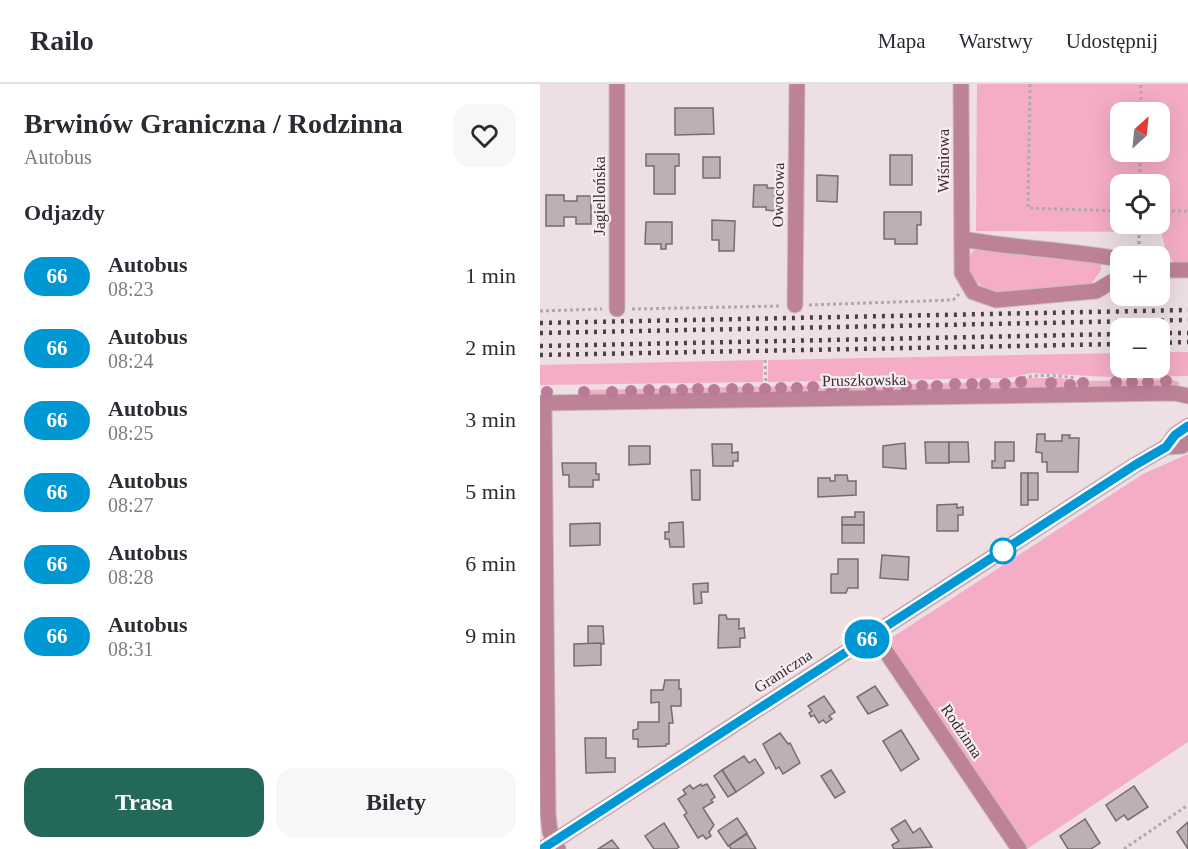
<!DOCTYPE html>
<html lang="pl">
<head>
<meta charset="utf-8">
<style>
  body { margin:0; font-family:Georgia,serif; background:#f7f7f7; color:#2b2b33; height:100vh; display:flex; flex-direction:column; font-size:22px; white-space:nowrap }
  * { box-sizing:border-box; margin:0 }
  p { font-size:20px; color:#7c7c81 }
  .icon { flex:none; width:33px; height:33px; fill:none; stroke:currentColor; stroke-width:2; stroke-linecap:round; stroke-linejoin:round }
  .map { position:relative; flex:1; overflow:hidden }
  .side { display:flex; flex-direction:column; background:#fff; width:540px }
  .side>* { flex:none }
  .badge { padding:0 12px; border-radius:20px; font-size:21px; line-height:39px }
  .needle { width:39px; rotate:27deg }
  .controls { position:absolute; left:570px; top:18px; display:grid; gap:12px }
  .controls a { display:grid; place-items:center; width:60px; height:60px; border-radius:12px; background:#fff; box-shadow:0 6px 24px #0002; font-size:30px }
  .map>.badge { position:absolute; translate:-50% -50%; box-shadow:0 0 0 3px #fff }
  h2 { padding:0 24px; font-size:22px; line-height:54px }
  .round { display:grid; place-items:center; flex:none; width:63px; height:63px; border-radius:18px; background:#f7f7f7 }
  .overview { display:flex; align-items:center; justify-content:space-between; height:102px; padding:0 24px }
  h1 { font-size:28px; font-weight:700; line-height:45px }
  .button { display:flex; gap:12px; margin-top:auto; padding:12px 24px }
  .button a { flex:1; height:69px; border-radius:18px; background:#236859; color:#fff; font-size:24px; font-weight:700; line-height:69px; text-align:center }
  .button a+a { background:#f7f7f7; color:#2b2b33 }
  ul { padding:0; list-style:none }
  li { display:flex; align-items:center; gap:18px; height:72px; padding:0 24px }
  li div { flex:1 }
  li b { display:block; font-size:22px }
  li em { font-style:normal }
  li .badge { min-width:66px; font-weight:700; text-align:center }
  header { display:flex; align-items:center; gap:36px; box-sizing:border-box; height:84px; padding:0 30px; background:#fff; border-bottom:2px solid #e1e1e2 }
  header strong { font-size:28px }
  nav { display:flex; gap:33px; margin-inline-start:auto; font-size:21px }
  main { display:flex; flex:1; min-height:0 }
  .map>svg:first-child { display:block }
  .green { fill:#f5acc6; fill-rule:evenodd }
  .building { fill:#bdb0b5; stroke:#776b6f; stroke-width:1.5 }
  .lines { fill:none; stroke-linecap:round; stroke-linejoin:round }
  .minor-casing { stroke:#c8bcc0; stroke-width:17 }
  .path { stroke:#b3a8ac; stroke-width:3; stroke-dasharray:3 3; stroke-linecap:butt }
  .minor { stroke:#be8298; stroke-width:15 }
  .rail { stroke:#484244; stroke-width:4.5; stroke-dasharray:3 6; stroke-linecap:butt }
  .tree { fill:#b97b97 }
  .line-casing { stroke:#fff; stroke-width:14 }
  .line { stroke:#0098d4; stroke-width:9 }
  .stop-dot { fill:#fff; stroke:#0098d4; stroke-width:3 }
  .labels { text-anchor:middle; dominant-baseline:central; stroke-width:4.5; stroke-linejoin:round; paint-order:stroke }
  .street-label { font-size:16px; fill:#342f31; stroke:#faedf1 }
</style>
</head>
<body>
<header>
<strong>Railo</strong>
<nav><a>Mapa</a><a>Warstwy</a><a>Udostępnij</a></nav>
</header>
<main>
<section class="side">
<div class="overview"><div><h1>Brwinów Graniczna / Rodzinna</h1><p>Autobus</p></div><a class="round"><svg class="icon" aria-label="heart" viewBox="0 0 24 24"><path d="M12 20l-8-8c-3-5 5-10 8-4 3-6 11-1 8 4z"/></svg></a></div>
<h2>Odjazdy</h2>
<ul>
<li><span class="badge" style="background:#0098d4;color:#fff">66</span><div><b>Autobus</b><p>08:23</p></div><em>1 min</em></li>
<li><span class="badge" style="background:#0098d4;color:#fff">66</span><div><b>Autobus</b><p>08:24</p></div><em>2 min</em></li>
<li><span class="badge" style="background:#0098d4;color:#fff">66</span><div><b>Autobus</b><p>08:25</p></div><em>3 min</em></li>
<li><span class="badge" style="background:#0098d4;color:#fff">66</span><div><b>Autobus</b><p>08:27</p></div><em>5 min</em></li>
<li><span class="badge" style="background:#0098d4;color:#fff">66</span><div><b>Autobus</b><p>08:28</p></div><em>6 min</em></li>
<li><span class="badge" style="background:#0098d4;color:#fff">66</span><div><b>Autobus</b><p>08:31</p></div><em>9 min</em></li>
</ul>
<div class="button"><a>Trasa</a><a>Bilety</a></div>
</section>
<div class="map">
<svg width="648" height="765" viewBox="0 0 648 765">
  <rect width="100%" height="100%" fill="#eddfe4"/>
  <g class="green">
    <path d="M437 0H648V182C625 180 627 166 621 148L436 147ZM580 28H620V68H580ZM580 100H620V140H580Z"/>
    <path d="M434 166 489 167 555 175 561 181V186L552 199 540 205 457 210C440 204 417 185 434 166Z"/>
    <path d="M620 268H648V292L571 293 492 289 468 294 228 298V276L580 269V284H620Z"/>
    <path d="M223 276V298L0 301V281Z"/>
    <path d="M490 294H519L540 297 633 296 639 298V303L36 312 42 306 473 298Z"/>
    <path d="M648 370V658L487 765 345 558 603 390Z"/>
  </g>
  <g class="building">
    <path d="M135 24H173L174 50 135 51Z"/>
    <path d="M106 70H139V82H135V110H114V82H106Z"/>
    <rect x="350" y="71" width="22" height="30"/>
    <rect x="163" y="73" width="17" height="21"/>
    <path d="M277 91 298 92 297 118 277 117Z"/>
    <path d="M214 101H227V104H236L235 127 226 126V123H213Z"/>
    <path d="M6 111H24V117H37V112H51V140H36V133H24V142H6Z"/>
    <path d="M344 128H381V141H377V160H355V155H344Z"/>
    <path d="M172 136 195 137 194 167H179V156H172Z"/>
    <path d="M106 138H132V160H126V165H121V160H105Z"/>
    <path d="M497 350H505V357H522V351H530L529 354H539L538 388H507V378H502V369L496 368Z"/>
    <path d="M385 358H409V379H386Z"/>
    <path d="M409 358H428L429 378H409Z"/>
    <path d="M455 358H474V377H465V384H452V377H455Z"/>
    <path d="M365 359 366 385 343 383V362Z"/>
    <path d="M172 360H192V369L198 368V377H193V382H173Z"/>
    <path d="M89 362H110V380L89 381Z"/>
    <path d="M22 379H56V390H59V396H53V403H29V391H23Z"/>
    <path d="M151 386H160V416H152Z"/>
    <rect x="481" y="389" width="7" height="32"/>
    <rect x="488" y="389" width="10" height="27"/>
    <path d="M295 391H307L308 397H316V411L278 413V394H290V397H295Z"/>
    <path d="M417 420V424L423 423V431H418V447H397V421Z"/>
    <path d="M315 428H324V441H302V433H315Z"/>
    <path d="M143 438 144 463H130L129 455H125V448H129V439Z"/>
    <path d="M60 439V461L30 462V440Z"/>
    <rect x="302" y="441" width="22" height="18"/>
    <path d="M342 471 369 473 368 496 340 494Z"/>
    <path d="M298 475H318V504H308L306 509H291V490H298Z"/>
    <path d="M168 499V508H161L162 519 154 520 153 500Z"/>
    <path d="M179 531H186L187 535H199V545L204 544 205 554H200V563L178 564Z"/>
    <path d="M48 542H63L64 560H48Z"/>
    <path d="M61 559V581L34 582V560Z"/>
    <path d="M125 596H139V605H141V622H131L133 639H129V660H126V662L98 663V655H93V646L98 645V638H119V618L111 619V606H123Z"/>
    <path d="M335 602 348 621 328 630 317 613Z"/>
    <path d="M284 612 295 628 289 632 292 635 286 639 283 636 279 639 274 631 271 633 269 629 272 627 268 622Z"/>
    <path d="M361 646 379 675 361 687 343 657Z"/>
    <path d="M240 649 248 660 250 659 260 679 243 690 239 683 236 685 223 660Z"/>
    <path d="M45 654H66V674H75V688L46 689Z"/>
    <path d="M204 672 209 679 215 675 224 689 196 708 182 686Z"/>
    <path d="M182 686 196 708 188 713 174 692Z"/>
    <path d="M291 686 305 708 295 714 281 692Z"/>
    <path d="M161 700 162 702 167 700 175 713 171 716 173 718 163 724 174 741 169 748 171 752 166 755 163 751 158 754 144 731 147 729 138 715 146 710 143 706 150 701 153 705Z"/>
    <path d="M594 702 608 723 588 736 584 731 576 737 566 721Z"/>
    <path d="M197 734 207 749 188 762 178 747Z"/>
    <path d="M545 735 560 759 551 765H528L520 752Z"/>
    <path d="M365 736 373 749 380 744 392 763 354 765 352 761 359 757 351 745Z"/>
    <path d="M648 738V765L637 748Z"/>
    <path d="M124 739 139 763 136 765H114L105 752Z"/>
    <path d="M207 750 216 765H191L189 762Z"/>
    <path d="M72 756 79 765H58Z"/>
  </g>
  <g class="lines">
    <defs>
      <g id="minor">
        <path d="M421 0 422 189 433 208 456 216 556 207 580 193"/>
        <path d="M422 155C474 164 528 166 580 175"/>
        <path d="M620 186H648"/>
        <path d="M255 221 257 0"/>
        <path d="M77 225V0"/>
        <path d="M0 319 634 309 648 312"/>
        <path d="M4 319 8 730 10 748 18 765"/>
        <path d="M626 363 635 351 648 342"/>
        <path d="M334 550 479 765"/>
        <path d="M2 765 595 381 626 363 642 362 648 358"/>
      </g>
    </defs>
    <use href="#minor" class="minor-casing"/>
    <g class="path">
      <path d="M490 0 488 124 580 127"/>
      <path d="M601 28V0"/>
      <path d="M600 100V68"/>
      <path d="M620 127H648"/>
      <path d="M599 172V140"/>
      <path d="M269 221 413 216 419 210"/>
      <path d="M92 225 241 222"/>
      <path d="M0 227 62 225"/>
      <path d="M225 276 226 300"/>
      <path d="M477 295C497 290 515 291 535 294"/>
      <path d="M584 765 648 721"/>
    </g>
    <use href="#minor" class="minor"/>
    <g class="rail">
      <path d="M0 239 648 226"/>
      <path d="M0 249 648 236"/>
      <path d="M620 249H648"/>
      <path d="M620 259 648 258"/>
      <path d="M0 262 580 250"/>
      <path d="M0 271 580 260"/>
    </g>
  </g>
  <g class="tree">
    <circle cx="626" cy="297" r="6"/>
    <circle cx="481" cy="298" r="6"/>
    <circle cx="576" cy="298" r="6"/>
    <circle cx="592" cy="298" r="6"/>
    <circle cx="608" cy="298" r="6"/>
    <circle cx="511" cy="299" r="6"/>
    <circle cx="543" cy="299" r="6"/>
    <circle cx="415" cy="300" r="6"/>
    <circle cx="432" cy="300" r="6"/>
    <circle cx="445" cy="300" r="6"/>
    <circle cx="465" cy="300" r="6"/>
    <circle cx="530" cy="301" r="6"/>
    <circle cx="331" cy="302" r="6"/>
    <circle cx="348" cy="302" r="6"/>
    <circle cx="366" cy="302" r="6"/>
    <circle cx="382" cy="302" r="6"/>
    <circle cx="397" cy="302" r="6"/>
    <circle cx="273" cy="303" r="6"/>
    <circle cx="304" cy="303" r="6"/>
    <circle cx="241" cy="304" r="6"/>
    <circle cx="257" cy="304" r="6"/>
    <circle cx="291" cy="304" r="6"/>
    <circle cx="158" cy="305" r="6"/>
    <circle cx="192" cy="305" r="6"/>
    <circle cx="208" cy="305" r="6"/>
    <circle cx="225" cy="305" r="6"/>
    <circle cx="109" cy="306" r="6"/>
    <circle cx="142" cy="306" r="6"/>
    <circle cx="174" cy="306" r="6"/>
    <circle cx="91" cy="307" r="6"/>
    <circle cx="125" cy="307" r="6"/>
    <circle cx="7" cy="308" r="6"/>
    <circle cx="44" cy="308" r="6"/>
    <circle cx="72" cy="308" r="6"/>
    <circle cx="336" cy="569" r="6"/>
  </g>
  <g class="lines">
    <defs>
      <path id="line" d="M2 765 595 381 626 363 635 351 648 342"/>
    </defs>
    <use href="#line" class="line-casing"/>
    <use href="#line" class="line"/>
  </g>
  <circle class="stop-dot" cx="463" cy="467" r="12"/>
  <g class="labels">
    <g class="street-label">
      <text transform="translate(403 77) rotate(-90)">Wiśniowa</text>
      <text transform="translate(238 111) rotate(-89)">Owocowa</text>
      <text transform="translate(59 112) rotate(-90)">Jagiellońska</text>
      <text transform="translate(324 296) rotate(-1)">Pruszkowska</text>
      <text transform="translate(243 587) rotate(-33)">Graniczna</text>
      <text transform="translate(422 647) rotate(56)">Rodzinna</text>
    </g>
  </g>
</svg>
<div class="controls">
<a><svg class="needle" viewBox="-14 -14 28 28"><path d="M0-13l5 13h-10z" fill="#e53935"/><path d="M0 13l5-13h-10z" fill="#7c7c81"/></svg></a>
<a><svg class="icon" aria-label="locate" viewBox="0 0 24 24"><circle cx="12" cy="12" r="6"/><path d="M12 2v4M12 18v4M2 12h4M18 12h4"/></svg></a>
<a>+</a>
<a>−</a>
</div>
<b class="badge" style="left:327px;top:555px;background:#0098d4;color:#fff">66</b>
</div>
</main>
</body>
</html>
